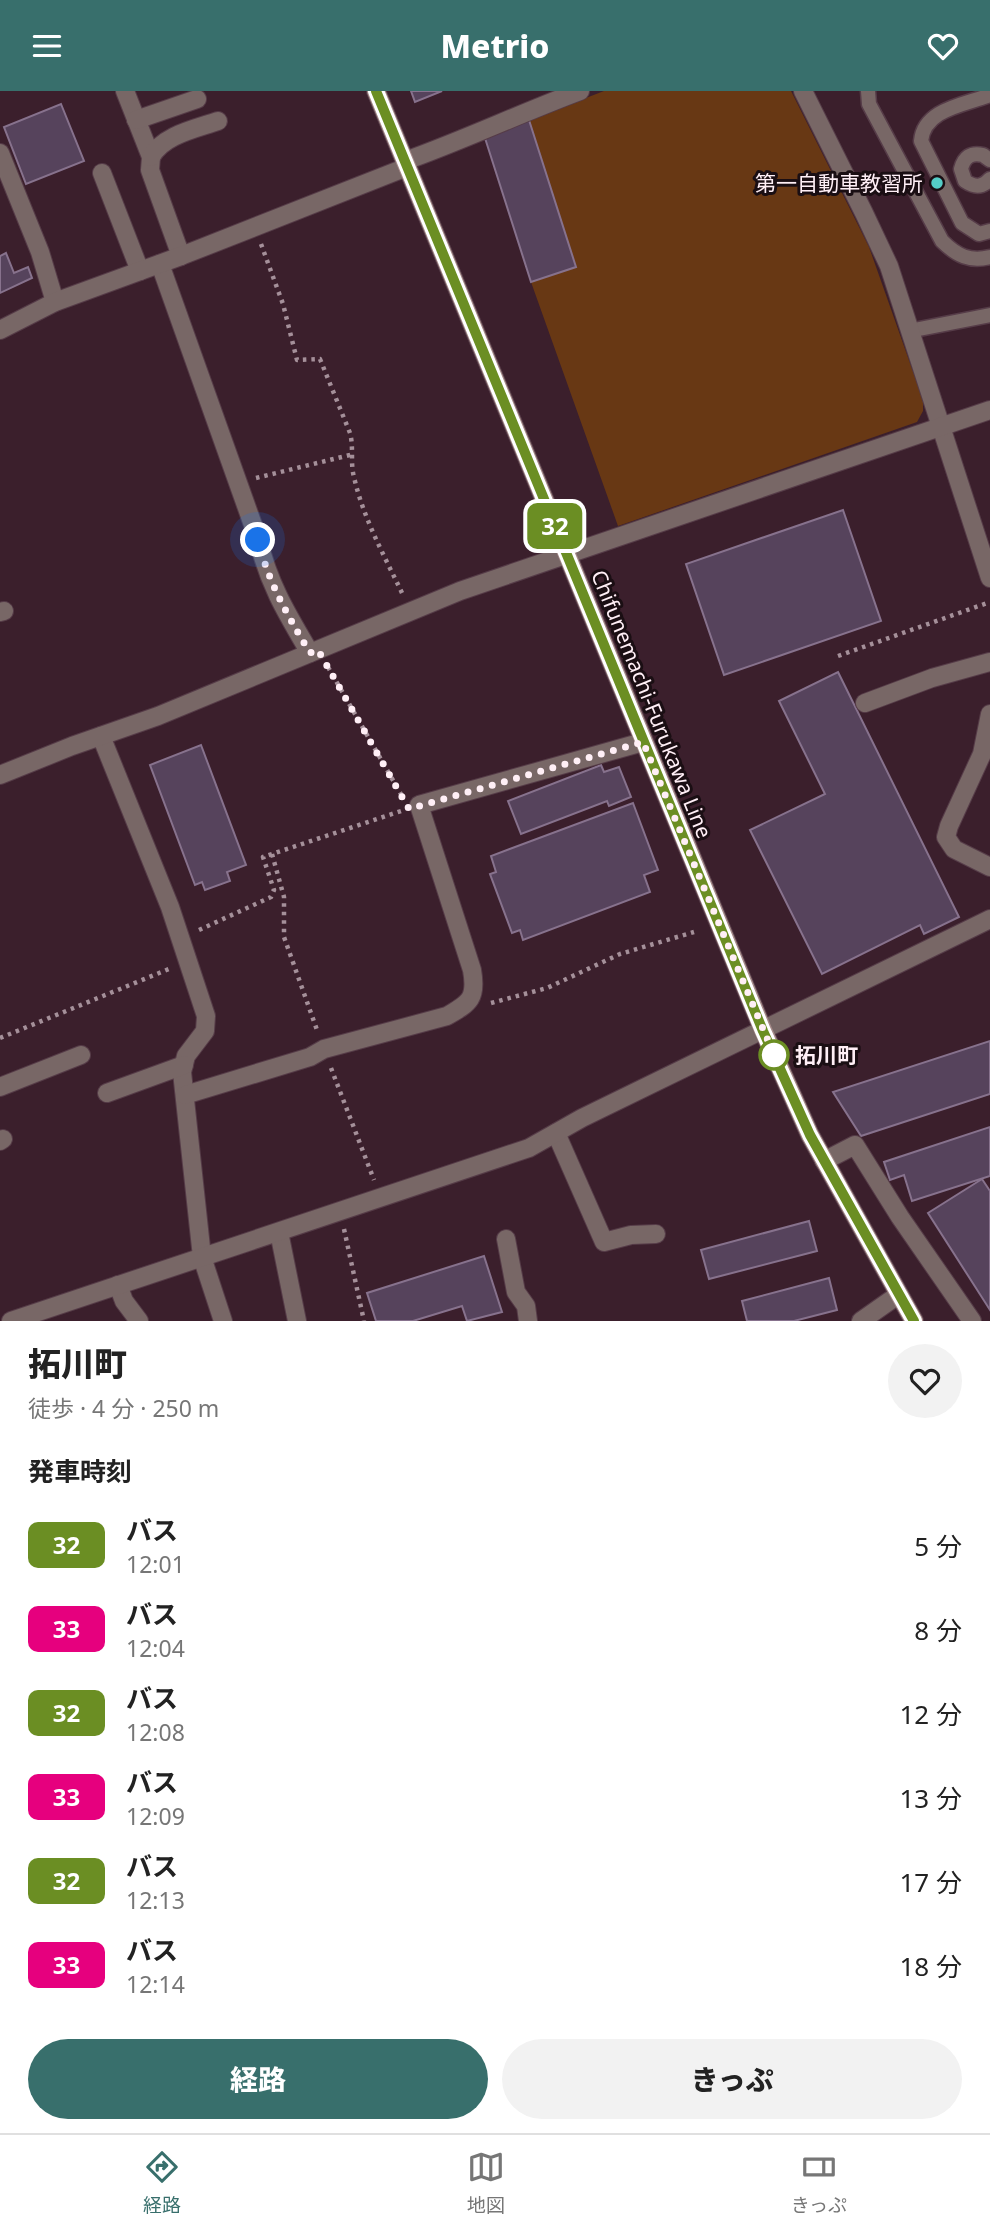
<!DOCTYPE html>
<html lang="ja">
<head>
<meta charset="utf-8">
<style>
  body { margin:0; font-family:"Noto Sans","Noto Sans JP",sans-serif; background:#f2f2f2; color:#222; height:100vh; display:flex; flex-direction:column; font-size:26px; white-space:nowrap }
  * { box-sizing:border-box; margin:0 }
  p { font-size:23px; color:#767676 }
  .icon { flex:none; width:38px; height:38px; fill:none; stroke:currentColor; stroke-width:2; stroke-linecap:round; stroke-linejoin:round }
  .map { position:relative; height:1230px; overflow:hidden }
  .sheet { display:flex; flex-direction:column; background:#fff; flex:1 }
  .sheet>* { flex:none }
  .badge { padding:0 14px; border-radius:10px; font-size:24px; line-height:46px }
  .you { position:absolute; width:35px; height:35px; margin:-18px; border:5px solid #fff; border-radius:50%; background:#1a73e8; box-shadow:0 0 0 10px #1a73e833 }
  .map>.badge { position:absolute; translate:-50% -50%; box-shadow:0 0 0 4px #fff }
  h2 { padding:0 28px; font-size:26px; line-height:63px }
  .round { display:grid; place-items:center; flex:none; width:74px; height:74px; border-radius:37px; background:#f2f2f2 }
  .summary { display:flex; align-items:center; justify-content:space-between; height:119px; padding:0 28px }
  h1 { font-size:33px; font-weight:800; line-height:52px }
  .button { display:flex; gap:14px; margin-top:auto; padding:14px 28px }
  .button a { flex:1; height:80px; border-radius:42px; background:#386f6c; color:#fff; font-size:28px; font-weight:800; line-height:80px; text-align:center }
  .button a+a { background:#f2f2f2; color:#222 }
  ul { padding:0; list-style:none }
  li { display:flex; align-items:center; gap:21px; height:84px; padding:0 28px }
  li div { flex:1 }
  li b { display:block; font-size:26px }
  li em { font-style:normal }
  li .badge { min-width:77px; font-weight:700; text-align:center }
  header { display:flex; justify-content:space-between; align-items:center; height:91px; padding:0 28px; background:#386f6c; color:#fff; font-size:32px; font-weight:800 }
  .tab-bar { display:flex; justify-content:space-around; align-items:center; height:98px; border-top:2px solid #e0e0e0; background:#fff; font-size:19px; color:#767676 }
  .tab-bar a { display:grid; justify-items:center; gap:4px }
  .tab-bar .on { color:#386f6c }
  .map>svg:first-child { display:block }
  .green { fill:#683814 }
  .building { fill:#56435c; stroke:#87728d; stroke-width:2 }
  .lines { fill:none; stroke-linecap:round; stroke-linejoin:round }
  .lane-casing { stroke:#563c48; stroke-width:17 }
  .street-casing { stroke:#563c48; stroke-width:20 }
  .secondary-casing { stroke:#563c48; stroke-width:20 }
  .path { stroke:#a5909a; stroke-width:4.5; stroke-dasharray:3.5 5; stroke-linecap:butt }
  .lane { stroke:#786766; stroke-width:14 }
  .street { stroke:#786766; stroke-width:18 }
  .secondary { stroke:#a58a89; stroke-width:18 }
  .line-casing { stroke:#fff; stroke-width:16 }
  .line { stroke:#6b8e23; stroke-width:10 }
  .walk { stroke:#ffeff6; stroke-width:7; stroke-dasharray:0 12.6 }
  .poi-dot { fill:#54cdc7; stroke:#1a0e13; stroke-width:2.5 }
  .stop-dot { fill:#fff; stroke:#6b8e23; stroke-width:3.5 }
  .labels { text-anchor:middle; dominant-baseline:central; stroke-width:6; stroke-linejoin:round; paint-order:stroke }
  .poi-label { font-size:21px; fill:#ffeff6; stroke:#1a0e13; text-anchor:end }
  .street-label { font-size:21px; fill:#ffeff6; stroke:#1a0e13 }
  .stop-label { font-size:21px; font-weight:bold; fill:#ffeff6; stroke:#1a0e13; text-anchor:start }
</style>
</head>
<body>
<header><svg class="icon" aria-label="menu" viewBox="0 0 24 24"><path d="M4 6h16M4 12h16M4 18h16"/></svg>Metrio<svg class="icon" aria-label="heart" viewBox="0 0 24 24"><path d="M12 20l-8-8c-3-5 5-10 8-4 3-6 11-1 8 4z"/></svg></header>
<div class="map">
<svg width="990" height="1230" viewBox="0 0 990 1230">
  <rect width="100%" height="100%" fill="#3b1f2c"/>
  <path class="green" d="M604 0H791L869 156 923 309V320L917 331 618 435 531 191 576 176 529 29Z"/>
  <g class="building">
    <path d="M411 0H442L415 11Z"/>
    <path d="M61 13 84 70 26 93 4 36Z"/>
    <path d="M529 29 576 176 531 191 484 44Z"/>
    <path d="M6 162 14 182 28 176 32 187 0 202V165Z"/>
    <path d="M843 419 881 530 724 584 686 473Z"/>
    <path d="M838 581 959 826 924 843 920 834 822 883 750 739 825 703 779 610Z"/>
    <path d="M201 654 246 774 227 781 230 790 205 799 202 791 195 794 150 674Z"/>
    <path d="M601 674 604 681 619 676 631 706 609 715 607 710 521 743 508 710Z"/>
    <path d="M633 712 658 779 644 784 650 801 523 849 520 839 512 842 490 783 496 781 491 765Z"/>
    <path d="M990 950V1003L861 1045 833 1001Z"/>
    <path d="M990 1036V1085L912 1110 904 1084 890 1089 884 1071Z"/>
    <path d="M982 1088 990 1100V1219L928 1122Z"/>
    <path d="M809 1130 817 1160 709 1188 701 1159Z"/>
    <path d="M484 1165 502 1221 467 1230 462 1215 413 1230H376L367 1202Z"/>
    <path d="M829 1187 837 1219 794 1230H747L742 1210Z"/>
  </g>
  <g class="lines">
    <defs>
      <g id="lane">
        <path d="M868 0 869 13 942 150C957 165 970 171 990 166"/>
        <path d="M990 4C964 14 924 18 921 50L962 132 979 143 990 140"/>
        <path d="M990 69 983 64C971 61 964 66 961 78L965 90C974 96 982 97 990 88"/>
        <path d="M909 240 990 224"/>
      </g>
      <g id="street">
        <path d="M125 0 151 66 150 79 181 165"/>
        <path d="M803 0 864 122 889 175 990 487"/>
        <path d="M136 29 197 8"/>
        <path d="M0 62 40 161 55 211"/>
        <path d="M151 66C163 44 195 38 218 30"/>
        <path d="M405 70C464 49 521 22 580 0"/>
        <path d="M102 82 140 180"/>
        <path d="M160 173 258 448C269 494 287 523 310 562"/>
        <path d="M0 239 55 211 181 165 407 76"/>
        <path d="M0 521 4 520"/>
        <path d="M865 612 932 587 990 571"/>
        <path d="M990 623 982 663 949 735 946 746 954 758 990 776"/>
        <path d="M101 645 170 816 206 925 205 940 186 965 182 981 202 1166 223 1230"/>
        <path d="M0 684 72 655 158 625 460 500 990 319"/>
        <path d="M0 996 81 964"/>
        <path d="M107 1002 184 974"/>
        <path d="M185 1004 310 966 324 958 447 925C470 912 477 907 472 879L419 714 643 651"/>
        <path d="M556 1042 604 1151 631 1144 656 1143"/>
        <path d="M0 1050 3 1048"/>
        <path d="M824 1070 855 1054 900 1126 972 1230"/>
        <path d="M279 1141 297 1230"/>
        <path d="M506 1148 516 1201 526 1215 528 1230"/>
        <path d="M118 1194 124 1210 139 1230"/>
        <path d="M11 1230 529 1057 582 1027 990 828"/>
        <path d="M861 1230 898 1204"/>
      </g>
      <path id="secondary" d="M376 0 763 939 810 1044 914 1230"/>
    </defs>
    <use href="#lane" class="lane-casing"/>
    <use href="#street" class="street-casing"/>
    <use href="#secondary" class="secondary-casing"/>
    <g class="path">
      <path d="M261 153 283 213 297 269 320 268 350 342C354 357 350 372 354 386 363 427 385 466 403 504"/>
      <path d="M256 387 354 363"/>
      <path d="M838 565 990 511"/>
      <path d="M328 576 402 705"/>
      <path d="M272 763 284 806V846L317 939"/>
      <path d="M199 839 271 806 274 799 263 766 401 720"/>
      <path d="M491 912 547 897 620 863 694 841"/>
      <path d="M0 947 169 878"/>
      <path d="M331 977 374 1089"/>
      <path d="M344 1138 364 1230"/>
    </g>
    <use href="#lane" class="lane"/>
    <use href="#street" class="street"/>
    <use href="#secondary" class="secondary"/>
  </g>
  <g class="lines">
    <defs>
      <path id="line" d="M376 0 763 940 810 1044 914 1230"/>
    </defs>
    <use href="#line" class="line-casing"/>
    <use href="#line" class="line"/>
    <path class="walk" d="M258 449C269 493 287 523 310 562L318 559 409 718 643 651 774 964"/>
  </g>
  <circle class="poi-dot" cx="937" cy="92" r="7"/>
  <circle class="stop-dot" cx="774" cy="964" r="14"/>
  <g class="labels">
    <g class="poi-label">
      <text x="923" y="92">第一自動車教習所</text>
    </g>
    <g class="street-label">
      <text transform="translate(652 613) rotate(68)">Chifunemachi-Furukawa Line</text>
    </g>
    <g class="stop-label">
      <text x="795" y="964">拓川町</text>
    </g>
  </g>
</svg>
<div class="you" style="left:258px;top:449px"></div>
<b class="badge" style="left:555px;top:435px;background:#6b8e23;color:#fff">32</b>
</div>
<section class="sheet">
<div class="summary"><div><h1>拓川町</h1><p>徒歩 · 4 分 · 250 m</p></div><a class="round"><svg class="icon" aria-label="heart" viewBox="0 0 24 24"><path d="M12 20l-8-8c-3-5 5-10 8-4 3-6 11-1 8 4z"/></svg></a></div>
<h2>発車時刻</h2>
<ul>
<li><span class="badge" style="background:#6b8e23;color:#fff">32</span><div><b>バス</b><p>12:01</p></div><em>5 分</em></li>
<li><span class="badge" style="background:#e6007e;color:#fff">33</span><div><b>バス</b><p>12:04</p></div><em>8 分</em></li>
<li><span class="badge" style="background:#6b8e23;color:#fff">32</span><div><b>バス</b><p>12:08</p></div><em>12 分</em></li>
<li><span class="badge" style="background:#e6007e;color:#fff">33</span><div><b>バス</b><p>12:09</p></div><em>13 分</em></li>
<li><span class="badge" style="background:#6b8e23;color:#fff">32</span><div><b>バス</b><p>12:13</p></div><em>17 分</em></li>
<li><span class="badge" style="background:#e6007e;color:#fff">33</span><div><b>バス</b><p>12:14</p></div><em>18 分</em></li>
</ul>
<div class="button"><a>経路</a><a>きっぷ</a></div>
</section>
<nav class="tab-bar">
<a class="on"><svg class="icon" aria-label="directions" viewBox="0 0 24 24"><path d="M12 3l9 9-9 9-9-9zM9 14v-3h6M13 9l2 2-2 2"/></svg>経路</a>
<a><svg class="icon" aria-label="map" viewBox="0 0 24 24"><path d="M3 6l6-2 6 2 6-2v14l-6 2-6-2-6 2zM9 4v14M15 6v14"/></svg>地図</a>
<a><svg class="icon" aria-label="tickets" viewBox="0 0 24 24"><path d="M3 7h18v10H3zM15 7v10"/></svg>きっぷ</a>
</nav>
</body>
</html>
